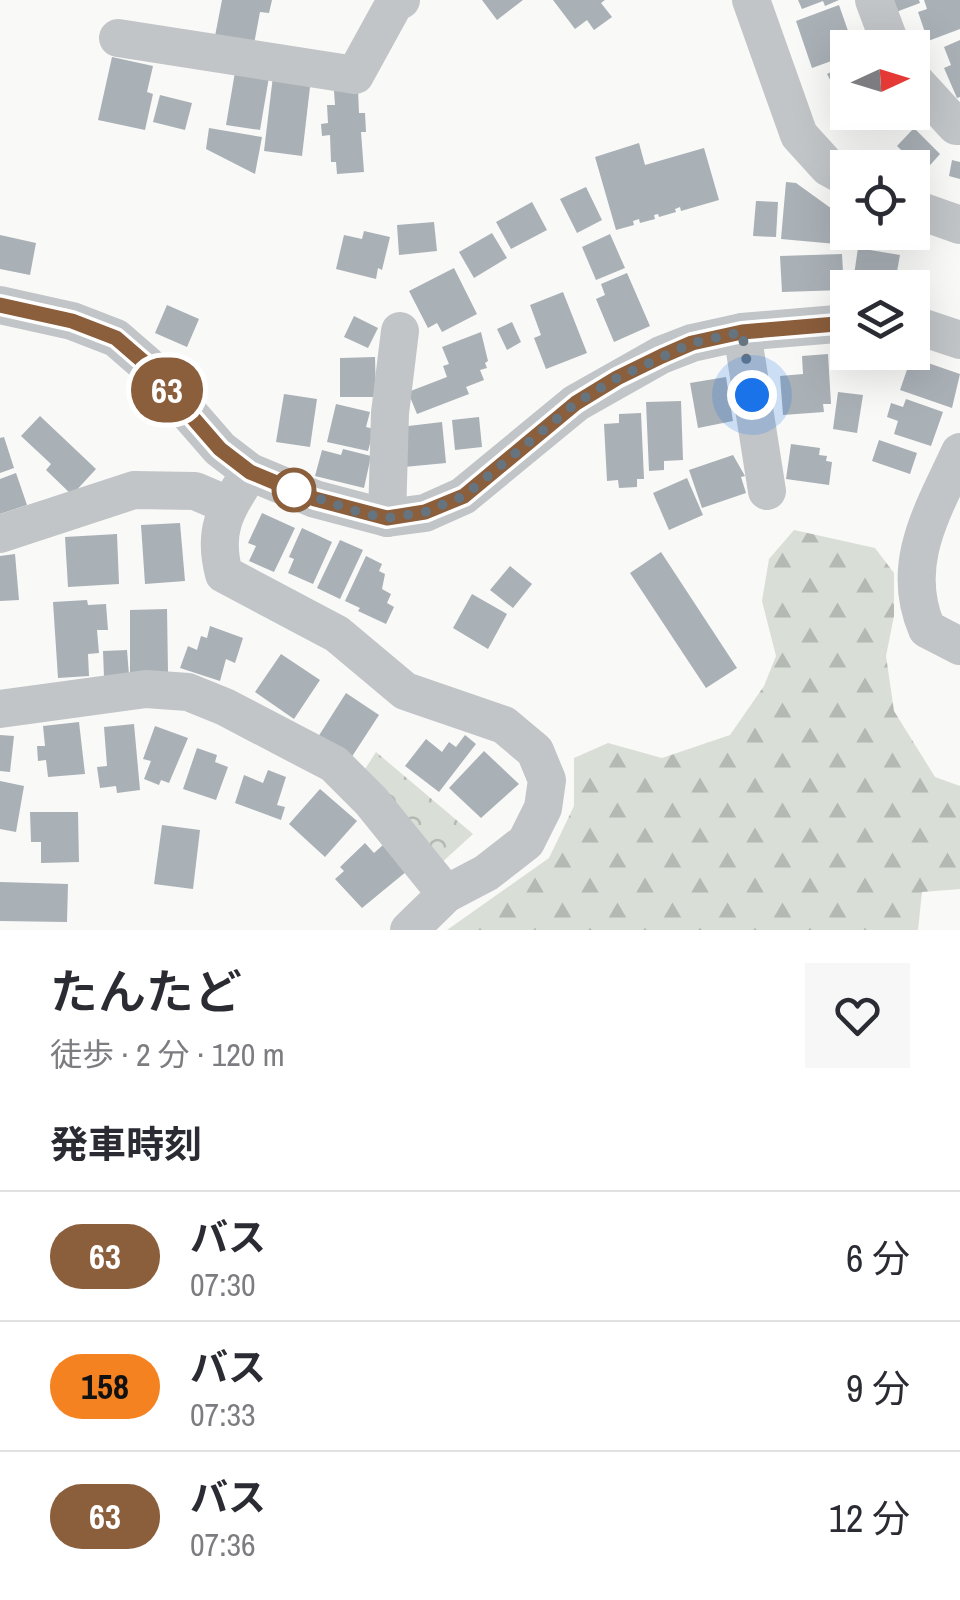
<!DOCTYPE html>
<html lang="ja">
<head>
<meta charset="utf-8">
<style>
  body { margin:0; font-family:"Archivo Narrow","Noto Sans JP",sans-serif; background:#f7f7f7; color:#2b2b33; height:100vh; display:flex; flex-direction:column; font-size:38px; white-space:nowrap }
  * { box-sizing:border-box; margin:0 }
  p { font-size:32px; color:#7c7c81 }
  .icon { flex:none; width:55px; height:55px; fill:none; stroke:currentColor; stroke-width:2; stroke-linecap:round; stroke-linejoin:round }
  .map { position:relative; height:930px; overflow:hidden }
  .sheet { display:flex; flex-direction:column; background:#fff; flex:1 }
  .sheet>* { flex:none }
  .badge { padding:0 20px; border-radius:32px; font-size:35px; line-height:65px }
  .needle { width:65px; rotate:86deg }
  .controls { position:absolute; left:830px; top:30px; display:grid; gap:20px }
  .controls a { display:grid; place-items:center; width:100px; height:100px; border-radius:0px; background:#fff; box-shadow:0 10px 40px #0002; font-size:50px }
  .you { position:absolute; width:50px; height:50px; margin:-25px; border:8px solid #fff; border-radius:50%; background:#1a73e8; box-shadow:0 0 0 15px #1a73e833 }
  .map>.badge { position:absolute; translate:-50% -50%; box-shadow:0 0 0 5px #fff }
  h2 { padding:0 50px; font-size:38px; line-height:90px }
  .round { display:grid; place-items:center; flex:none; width:105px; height:105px; border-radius:0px; background:#f7f7f7 }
  .head { display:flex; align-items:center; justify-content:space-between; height:170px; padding:0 50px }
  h1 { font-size:48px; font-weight:600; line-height:75px }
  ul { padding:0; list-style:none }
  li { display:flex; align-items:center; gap:30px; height:130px; padding:0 50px; border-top:2px solid #e1e1e2 }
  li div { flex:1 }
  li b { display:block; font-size:38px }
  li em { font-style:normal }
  li .badge { min-width:110px; font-weight:700; text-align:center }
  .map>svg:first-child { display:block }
  .forest { fill:url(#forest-firs) }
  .park { fill:url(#park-crowns) }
  .building { fill:#a9b0b6 }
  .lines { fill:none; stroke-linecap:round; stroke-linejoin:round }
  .minor { stroke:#c1c5c8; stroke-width:38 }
  .line-casing { stroke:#fff; stroke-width:22 }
  .line { stroke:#8b5e3c; stroke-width:15 }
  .walk { stroke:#667480; stroke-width:10; stroke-dasharray:0 18 }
  .stop-dot { fill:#fff; stroke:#8b5e3c; stroke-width:5 }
</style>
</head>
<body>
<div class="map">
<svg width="960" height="930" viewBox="0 0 960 930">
  <defs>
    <pattern id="forest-firs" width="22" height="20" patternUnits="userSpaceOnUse" patternTransform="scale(2.5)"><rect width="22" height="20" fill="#d9ded7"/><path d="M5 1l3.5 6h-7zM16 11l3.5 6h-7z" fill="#b4b9b4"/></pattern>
    <pattern id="park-crowns" width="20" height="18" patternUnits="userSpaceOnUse" patternTransform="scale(2.5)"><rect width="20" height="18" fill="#d9ded7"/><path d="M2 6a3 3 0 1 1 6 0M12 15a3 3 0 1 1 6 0" fill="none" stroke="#b4b9b4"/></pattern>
  </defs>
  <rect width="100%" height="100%" fill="#f9f9f7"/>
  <path class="forest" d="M794 530 875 548 894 573V616L886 656 894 711 935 777 960 786V889L922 892 918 930H447L549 858 574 806V758L608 743 662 758 730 735 764 686 776 656 762 601 769 559Z"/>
  <path class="park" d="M376 752 473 834 438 866 360 777Z"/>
  <g class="building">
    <path d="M222 0H272L269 13 260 12 254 44 215 36Z"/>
    <path d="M482 0H523L497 20Z"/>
    <path d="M553 0H605L601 3 612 17 594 30 587 20 575 29Z"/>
    <path d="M798 0H839L825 6 823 1 802 9Z"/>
    <path d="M892 0H919L920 3 896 12Z"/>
    <path d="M924 0H960V29L928 41 918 12 927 9Z"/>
    <path d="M839 5 854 48H848V55L812 68 796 21Z"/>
    <path d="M960 40V97L957 98 944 68 951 65 944 47Z"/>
    <path d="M112 57 153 66 147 92 153 94 145 130 98 120Z"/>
    <path d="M848 63V112H869L852 121 827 74Z"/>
    <path d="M235 72 269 77 260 130 226 125Z"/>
    <path d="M273 76 310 87 302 156 264 151Z"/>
    <path d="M358 89 359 113H365L366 132H361L364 172 337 174 336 162H331L330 135 322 136 321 124 328 123 327 105H335L334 91Z"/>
    <path d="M160 95 192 103 185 130 153 122Z"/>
    <path d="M209 128 262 137 255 174 206 149Z"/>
    <path d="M914 128 940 154 924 172 897 146Z"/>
    <path d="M639 143 645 165 704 148 719 200 681 211 680 207 675 209 676 212 659 217 658 214 654 215 655 219 640 223 639 219 633 221 634 225 616 230 595 157Z"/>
    <path d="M952 160 960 162V179L949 176Z"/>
    <path d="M786 182 796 183 839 214 836 244 781 239Z"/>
    <path d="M586 187 602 220 577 233 560 199Z"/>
    <path d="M756 201 778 202 776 237 753 236Z"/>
    <path d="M532 202 547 230 511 249 496 222Z"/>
    <path d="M434 222 437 251 399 255 397 225Z"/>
    <path d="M364 231 390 237 382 270 378 268 376 279 336 269 344 235 362 239Z"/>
    <path d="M492 233 507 258 474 278 459 252Z"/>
    <path d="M610 234 625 268 596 280 582 247Z"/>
    <path d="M0 235 36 243 30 275 0 269Z"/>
    <path d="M858 248 900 255 894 288 853 282Z"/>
    <path d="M842 254 844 290 782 292 780 256Z"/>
    <path d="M454 268 477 314 442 332 437 323 428 328 409 291Z"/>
    <path d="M627 273 650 326 614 342 596 299 605 295 601 284Z"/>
    <path d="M563 292 587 353 546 369 534 338 541 335 530 305Z"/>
    <path d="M167 305 199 319 187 347 155 333Z"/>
    <path d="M354 316 378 328 368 348 344 337Z"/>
    <path d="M512 322 521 342 507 350 497 329Z"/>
    <path d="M481 332 488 361 485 363 487 368 480 370 484 380 466 387 469 394 417 414 408 392 447 377 443 366 449 364 442 347Z"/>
    <path d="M828 354 831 404H823L824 412 783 415 780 376 803 374 802 356Z"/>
    <path d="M375 357 376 397H340V358Z"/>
    <path d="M910 361 927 367 928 363 960 374 952 408 900 390Z"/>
    <path d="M726 377 733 421 698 428 690 383Z"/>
    <path d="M838 392 863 395 857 433 833 429Z"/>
    <path d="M284 394 317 399 310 447 276 442Z"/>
    <path d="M906 399 943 412 931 446 894 434 898 421 887 417 891 403 903 407Z"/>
    <path d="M681 401 683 460 664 461V470L649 471 646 402Z"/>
    <path d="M336 404 370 412 366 427 374 429 368 451 327 442Z"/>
    <path d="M641 413 644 479H637V487L619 488 618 480 607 481 604 424 619 423V414Z"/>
    <path d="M40 416 96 469 72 495 46 470 51 464 21 436Z"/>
    <path d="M479 417 482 447 455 450 452 420Z"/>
    <path d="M442 422 446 463 404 467 400 427Z"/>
    <path d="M4 437 14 468 0 473V438Z"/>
    <path d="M879 440 917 453 910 474 872 461Z"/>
    <path d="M791 444 820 448 819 455 827 456 826 461 832 462 829 485 786 479Z"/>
    <path d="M343 449 371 456 364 488 315 476 322 450 341 455Z"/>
    <path d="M733 455 745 476 741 477 746 493 702 508 689 470Z"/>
    <path d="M16 473 27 505 0 514V479Z"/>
    <path d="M687 478 703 515 669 530 653 493Z"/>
    <path d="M262 513 295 528 274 572 249 561 256 546 248 543Z"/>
    <path d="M180 523 185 581 145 584 141 525Z"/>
    <path d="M302 528 332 542 313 584 288 573 294 559 289 557Z"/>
    <path d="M117 534 119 584 68 587 65 537Z"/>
    <path d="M340 540 363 550 340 599 317 588Z"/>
    <path d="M661 552 737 668 706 688 630 573Z"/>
    <path d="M15 554 19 600 0 601V556Z"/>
    <path d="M366 556 382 564 379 571 385 574 382 589 391 594 387 603 394 607 386 624 358 611 360 608 345 601Z"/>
    <path d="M510 566 532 584 513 608 490 590Z"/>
    <path d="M472 594 507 614 488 649 453 628Z"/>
    <path d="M87 600 88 605 106 604 108 630H97L99 653 88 654 89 676 58 678 53 602Z"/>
    <path d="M167 609 168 673H130V610Z"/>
    <path d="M210 626 243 638 235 663 226 659 220 681 180 668 188 646 197 650 201 636 207 638Z"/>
    <path d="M127 650 129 675 104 677 103 651Z"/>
    <path d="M281 654 320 680 294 719 255 692Z"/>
    <path d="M346 693 379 715 351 758 318 737Z"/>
    <path d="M79 722 85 774 48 777 46 760 38 761 37 746H45L43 726Z"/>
    <path d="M134 724 140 790 117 793 116 786 100 788 97 767 107 766 104 727Z"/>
    <path d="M155 726 188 738 169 783 161 780 159 785 144 779 151 761 143 759Z"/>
    <path d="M0 735 14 736 10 772 0 771Z"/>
    <path d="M465 735 476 744 439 792 405 766 426 739 442 752 449 742 456 747Z"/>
    <path d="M197 748 217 755 215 762 228 767 216 800 183 789Z"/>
    <path d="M484 751 519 784 481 818 449 788Z"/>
    <path d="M268 770 286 777 277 805 285 807 281 820 235 803 244 775 263 783Z"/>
    <path d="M0 781 24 786 16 832 0 829Z"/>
    <path d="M320 789 357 821 325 857 289 824Z"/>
    <path d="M30 812H78L79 862 41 863V842H31Z"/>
    <path d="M162 825 200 830 193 889 154 884Z"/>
    <path d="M365 843 374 853 383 845 407 871 362 908 335 879 344 871 340 867Z"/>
    <path d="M0 882 68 884 67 922 0 921Z"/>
  </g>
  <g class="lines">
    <g class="minor">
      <path d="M751 0 799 135 828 167 848 178"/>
      <path d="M874 0 892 48"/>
      <path d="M118 38 355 75 394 4 401 0"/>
      <path d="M912 78 956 126H960"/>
      <path d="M912 208 960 225"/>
      <path d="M0 305 72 321 116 338 146 364 220 449 250 472 315 499 387 518 425 513 463 496 576 403 661 355 692 343 742 332 848 323"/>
      <path d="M912 324 960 340"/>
      <path d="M742 332 767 491"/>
      <path d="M960 452C933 511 899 564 927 629L960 646"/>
      <path d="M250 472C226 510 212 529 224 574L337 634 405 691 504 725 535 751 547 780 543 808 526 842 486 873 446 894 409 930"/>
      <path d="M387 518 390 413 400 331"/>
      <path d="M0 534 134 490 195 491 228 505"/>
      <path d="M0 709 146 689 188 692 225 707 334 764 371 801 446 894"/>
    </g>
  </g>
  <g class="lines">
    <defs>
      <path id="line" d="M0 305 72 321 116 338 146 364 220 449 250 472 315 499 387 518 425 512 464 496 576 403 617 378 662 356 692 343 742 332 848 323"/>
    </defs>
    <use href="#line" class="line-casing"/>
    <use href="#line" class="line"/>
    <path class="walk" d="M294 490 282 486 361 513 387 518 425 512 464 496 576 403 617 378 692 343 742 332 752 395"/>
  </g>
  <circle class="stop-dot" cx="294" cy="490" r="20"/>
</svg>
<div class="controls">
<a><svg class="needle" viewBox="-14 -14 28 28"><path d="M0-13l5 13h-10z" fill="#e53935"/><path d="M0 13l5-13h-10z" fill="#7c7c81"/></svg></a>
<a><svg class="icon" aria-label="locate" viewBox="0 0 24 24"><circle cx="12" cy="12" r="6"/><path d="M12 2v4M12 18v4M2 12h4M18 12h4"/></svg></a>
<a><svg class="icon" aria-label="layers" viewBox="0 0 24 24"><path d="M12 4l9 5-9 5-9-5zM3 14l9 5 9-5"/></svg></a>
</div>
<div class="you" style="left:752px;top:395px"></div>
<b class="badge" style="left:167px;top:390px;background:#8b5e3c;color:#fff">63</b>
</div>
<section class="sheet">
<div class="head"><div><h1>たんたど</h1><p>徒歩 · 2 分 · 120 m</p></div><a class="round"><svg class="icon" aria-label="heart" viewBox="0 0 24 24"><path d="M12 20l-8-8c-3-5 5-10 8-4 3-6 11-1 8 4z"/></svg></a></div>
<h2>発車時刻</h2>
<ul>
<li><span class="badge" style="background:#8b5e3c;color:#fff">63</span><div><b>バス</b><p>07:30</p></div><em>6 分</em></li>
<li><span class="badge" style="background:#f58220;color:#111">158</span><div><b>バス</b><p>07:33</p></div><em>9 分</em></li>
<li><span class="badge" style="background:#8b5e3c;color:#fff">63</span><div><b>バス</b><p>07:36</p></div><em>12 分</em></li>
</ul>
</section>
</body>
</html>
